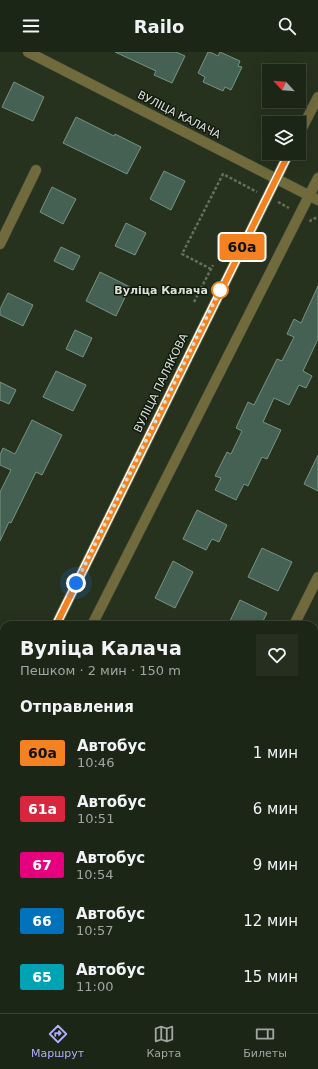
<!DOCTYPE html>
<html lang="ru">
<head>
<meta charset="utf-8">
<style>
  body { margin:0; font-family:"DejaVu Sans",sans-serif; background:#252e1f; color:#f1f3f6; height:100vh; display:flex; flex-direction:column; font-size:15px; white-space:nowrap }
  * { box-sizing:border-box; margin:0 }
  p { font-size:13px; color:#a0a5a1 }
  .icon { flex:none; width:22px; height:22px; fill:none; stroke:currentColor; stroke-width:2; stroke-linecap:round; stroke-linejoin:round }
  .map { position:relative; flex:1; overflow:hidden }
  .details { position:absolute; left:0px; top:569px; width:318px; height:392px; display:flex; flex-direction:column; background:#1c2616; border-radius:12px 12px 0 0; box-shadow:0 4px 16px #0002,0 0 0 1px #3a4335 }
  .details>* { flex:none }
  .badge { padding:0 8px; border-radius:3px; font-size:14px; line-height:26px }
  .needle { width:26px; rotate:296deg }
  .controls { position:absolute; left:262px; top:12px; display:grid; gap:8px }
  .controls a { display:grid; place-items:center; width:44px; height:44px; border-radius:0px; background:#1c2616; box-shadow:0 4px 16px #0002,0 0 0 1px #3a4335; font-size:20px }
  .you { position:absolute; width:20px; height:20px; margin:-10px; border:3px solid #fff; border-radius:50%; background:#1a73e8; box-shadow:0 0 0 6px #1a73e833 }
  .map>.badge { position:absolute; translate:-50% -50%; box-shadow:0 0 0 2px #fff }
  h2 { padding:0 20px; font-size:15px; line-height:36px }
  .round { display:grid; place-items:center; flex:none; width:42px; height:42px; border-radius:0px; background:#252e1f }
  .summary { display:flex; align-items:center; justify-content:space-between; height:68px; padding:0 20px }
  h1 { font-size:19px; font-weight:800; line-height:30px }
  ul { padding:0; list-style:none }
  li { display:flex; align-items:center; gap:12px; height:56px; padding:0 20px }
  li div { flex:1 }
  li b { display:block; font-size:15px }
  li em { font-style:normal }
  li .badge { min-width:44px; font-weight:700; text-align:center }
  header { display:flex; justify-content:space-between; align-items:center; height:52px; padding:0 20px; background:#1c2616; font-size:18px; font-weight:800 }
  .dock { display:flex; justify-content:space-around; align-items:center; height:56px; border-top:1px solid #3a4335; background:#1c2616; font-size:11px; color:#a0a5a1 }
  .dock a { display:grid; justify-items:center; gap:2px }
  .dock .on { color:#aeaefa }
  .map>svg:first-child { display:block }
  .building { fill:#456153; stroke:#769383 }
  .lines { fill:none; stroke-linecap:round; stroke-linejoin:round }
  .minor-casing { stroke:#434e3a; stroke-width:11 }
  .path { stroke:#646f5d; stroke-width:2.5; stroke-dasharray:3 2; stroke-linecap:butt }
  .minor { stroke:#706a3d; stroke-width:10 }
  .line-casing { stroke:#fff; stroke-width:9 }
  .line { stroke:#f58220; stroke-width:6 }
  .walk { stroke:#d9e1d4; stroke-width:4; stroke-dasharray:0 7.2 }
  .stop-dot { fill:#fff; stroke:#f58220; stroke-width:2 }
  .labels { text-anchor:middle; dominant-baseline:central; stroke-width:3; stroke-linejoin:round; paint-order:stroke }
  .street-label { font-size:11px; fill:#d9e1d4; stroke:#12180e }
  .stop-label { font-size:11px; font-weight:bold; fill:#d9e1d4; stroke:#12180e; text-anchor:end }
</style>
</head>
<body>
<header><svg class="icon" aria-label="menu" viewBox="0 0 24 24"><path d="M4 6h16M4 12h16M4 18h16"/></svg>Railo<svg class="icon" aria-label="search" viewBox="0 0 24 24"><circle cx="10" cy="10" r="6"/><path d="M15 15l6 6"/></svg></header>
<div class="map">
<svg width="318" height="961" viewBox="0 0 318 961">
  <rect width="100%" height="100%" fill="#26321d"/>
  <g class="building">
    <path d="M115 0H176L185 4 172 31 154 23 156 19Z"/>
    <path d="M208 0H210L218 4 220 0 240 9 238 14 242 15 231 38 225 35 223 39 203 30 205 25 198 21Z"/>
    <path d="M14 30 44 45 33 69 2 55Z"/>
    <path d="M76 65 114 84 115 82 141 95 127 122 63 91Z"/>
    <path d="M164 119 185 129 171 158 150 147Z"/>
    <path d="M52 135 76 147 63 172 40 160Z"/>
    <path d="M126 171 146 181 135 203 115 194Z"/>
    <path d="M61 195 80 204 73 218 54 209Z"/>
    <path d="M100 220 130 235 116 264 86 249Z"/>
    <path d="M318 234V287L303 319 312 324 306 336 299 333 289 353 274 346 263 370 281 378 267 407 262 405 248 434 244 432 236 448 215 438 221 426 215 424 227 400 231 402 242 379 236 376 248 350 254 353 277 307 282 309 294 285 287 282 294 267 301 271Z"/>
    <path d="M8 241 33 253 23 274 0 263V257Z"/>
    <path d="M75 278 92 286 83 305 66 297Z"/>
    <path d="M56 319 86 333 73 359 43 345Z"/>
    <path d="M0 330 16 338 9 352 0 348Z"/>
    <path d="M32 368 62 383 42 423 36 420 11 471 9 470 0 489V440L11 418 0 413V403L3 396 15 402Z"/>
    <path d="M318 403V439L304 432Z"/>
    <path d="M197 458 227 473 219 490 212 487 206 498 183 487Z"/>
    <path d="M262 496 292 510 278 539 248 525Z"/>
    <path d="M173 509 193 520 175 556 155 546Z"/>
    <path d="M240 548 267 561 261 573H228Z"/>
  </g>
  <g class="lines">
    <defs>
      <g id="minor">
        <path d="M28 0 318 148"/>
        <path d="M299 82 318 45"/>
        <path d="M0 192 36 118"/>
        <path d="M56 573 289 101"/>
        <path d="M92 573 318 126"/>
        <path d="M294 573 318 525"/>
        <path d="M0 686 4 678"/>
        <path d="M0 755 4 747"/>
        <path d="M0 839 4 841"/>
        <path d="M314 922 318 914"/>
        <path d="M0 956 11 961"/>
        <path d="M224 957 232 961"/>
        <path d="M294 961 296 957"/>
      </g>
    </defs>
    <use href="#minor" class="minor-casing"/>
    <g class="path">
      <path d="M278 150 289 156"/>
      <path d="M310 170 311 168 318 165"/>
      <path d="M211 217 182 202 223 122 257 140"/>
      <path d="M194 250 213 213"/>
      <path d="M0 783 4 776"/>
    </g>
    <use href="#minor" class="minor"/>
  </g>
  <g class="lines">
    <defs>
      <path id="line" d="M56 573 289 101"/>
    </defs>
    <use href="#line" class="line-casing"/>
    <use href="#line" class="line"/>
    <path class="walk" d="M76 531 220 238"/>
  </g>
  <circle class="stop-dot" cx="220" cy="238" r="8"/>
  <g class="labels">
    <g class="street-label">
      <text transform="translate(179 63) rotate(27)">ВУЛІЦА КАЛАЧА</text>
      <text transform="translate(161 331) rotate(-64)">ВУЛІЦА ПАЛЯКОВА</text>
    </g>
    <g class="stop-label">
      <text x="208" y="238">Вуліца Калача</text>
    </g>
  </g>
</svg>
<div class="controls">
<a><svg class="needle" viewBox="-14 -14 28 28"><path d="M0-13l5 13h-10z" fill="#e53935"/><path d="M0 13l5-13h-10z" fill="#a0a5a1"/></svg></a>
<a><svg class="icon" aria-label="layers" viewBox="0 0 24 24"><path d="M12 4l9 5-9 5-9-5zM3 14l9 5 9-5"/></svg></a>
</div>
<div class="you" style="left:76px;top:531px"></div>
<b class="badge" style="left:242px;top:195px;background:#f58220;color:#111">60а</b>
<section class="details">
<div class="summary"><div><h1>Вуліца Калача</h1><p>Пешком · 2 мин · 150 m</p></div><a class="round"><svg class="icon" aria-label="heart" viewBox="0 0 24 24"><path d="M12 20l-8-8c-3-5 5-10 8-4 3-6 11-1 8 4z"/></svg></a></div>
<h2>Отправления</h2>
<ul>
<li><span class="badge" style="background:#f58220;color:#111">60а</span><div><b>Автобус</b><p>10:46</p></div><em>1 мин</em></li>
<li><span class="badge" style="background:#d7263d;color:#fff">61а</span><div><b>Автобус</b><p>10:51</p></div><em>6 мин</em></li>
<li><span class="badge" style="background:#e6007e;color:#fff">67</span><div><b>Автобус</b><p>10:54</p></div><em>9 мин</em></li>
<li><span class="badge" style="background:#0072bc;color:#fff">66</span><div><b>Автобус</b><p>10:57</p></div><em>12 мин</em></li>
<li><span class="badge" style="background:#00a3b4;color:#fff">65</span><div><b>Автобус</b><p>11:00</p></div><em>15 мин</em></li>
</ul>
</section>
</div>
<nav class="dock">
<a class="on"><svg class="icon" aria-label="directions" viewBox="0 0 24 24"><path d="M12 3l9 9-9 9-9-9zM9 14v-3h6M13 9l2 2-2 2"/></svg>Маршрут</a>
<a><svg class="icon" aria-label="map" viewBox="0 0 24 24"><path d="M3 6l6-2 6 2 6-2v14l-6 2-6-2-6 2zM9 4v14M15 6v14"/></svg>Карта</a>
<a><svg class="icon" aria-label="tickets" viewBox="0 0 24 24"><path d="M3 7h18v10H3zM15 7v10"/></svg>Билеты</a>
</nav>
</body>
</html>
